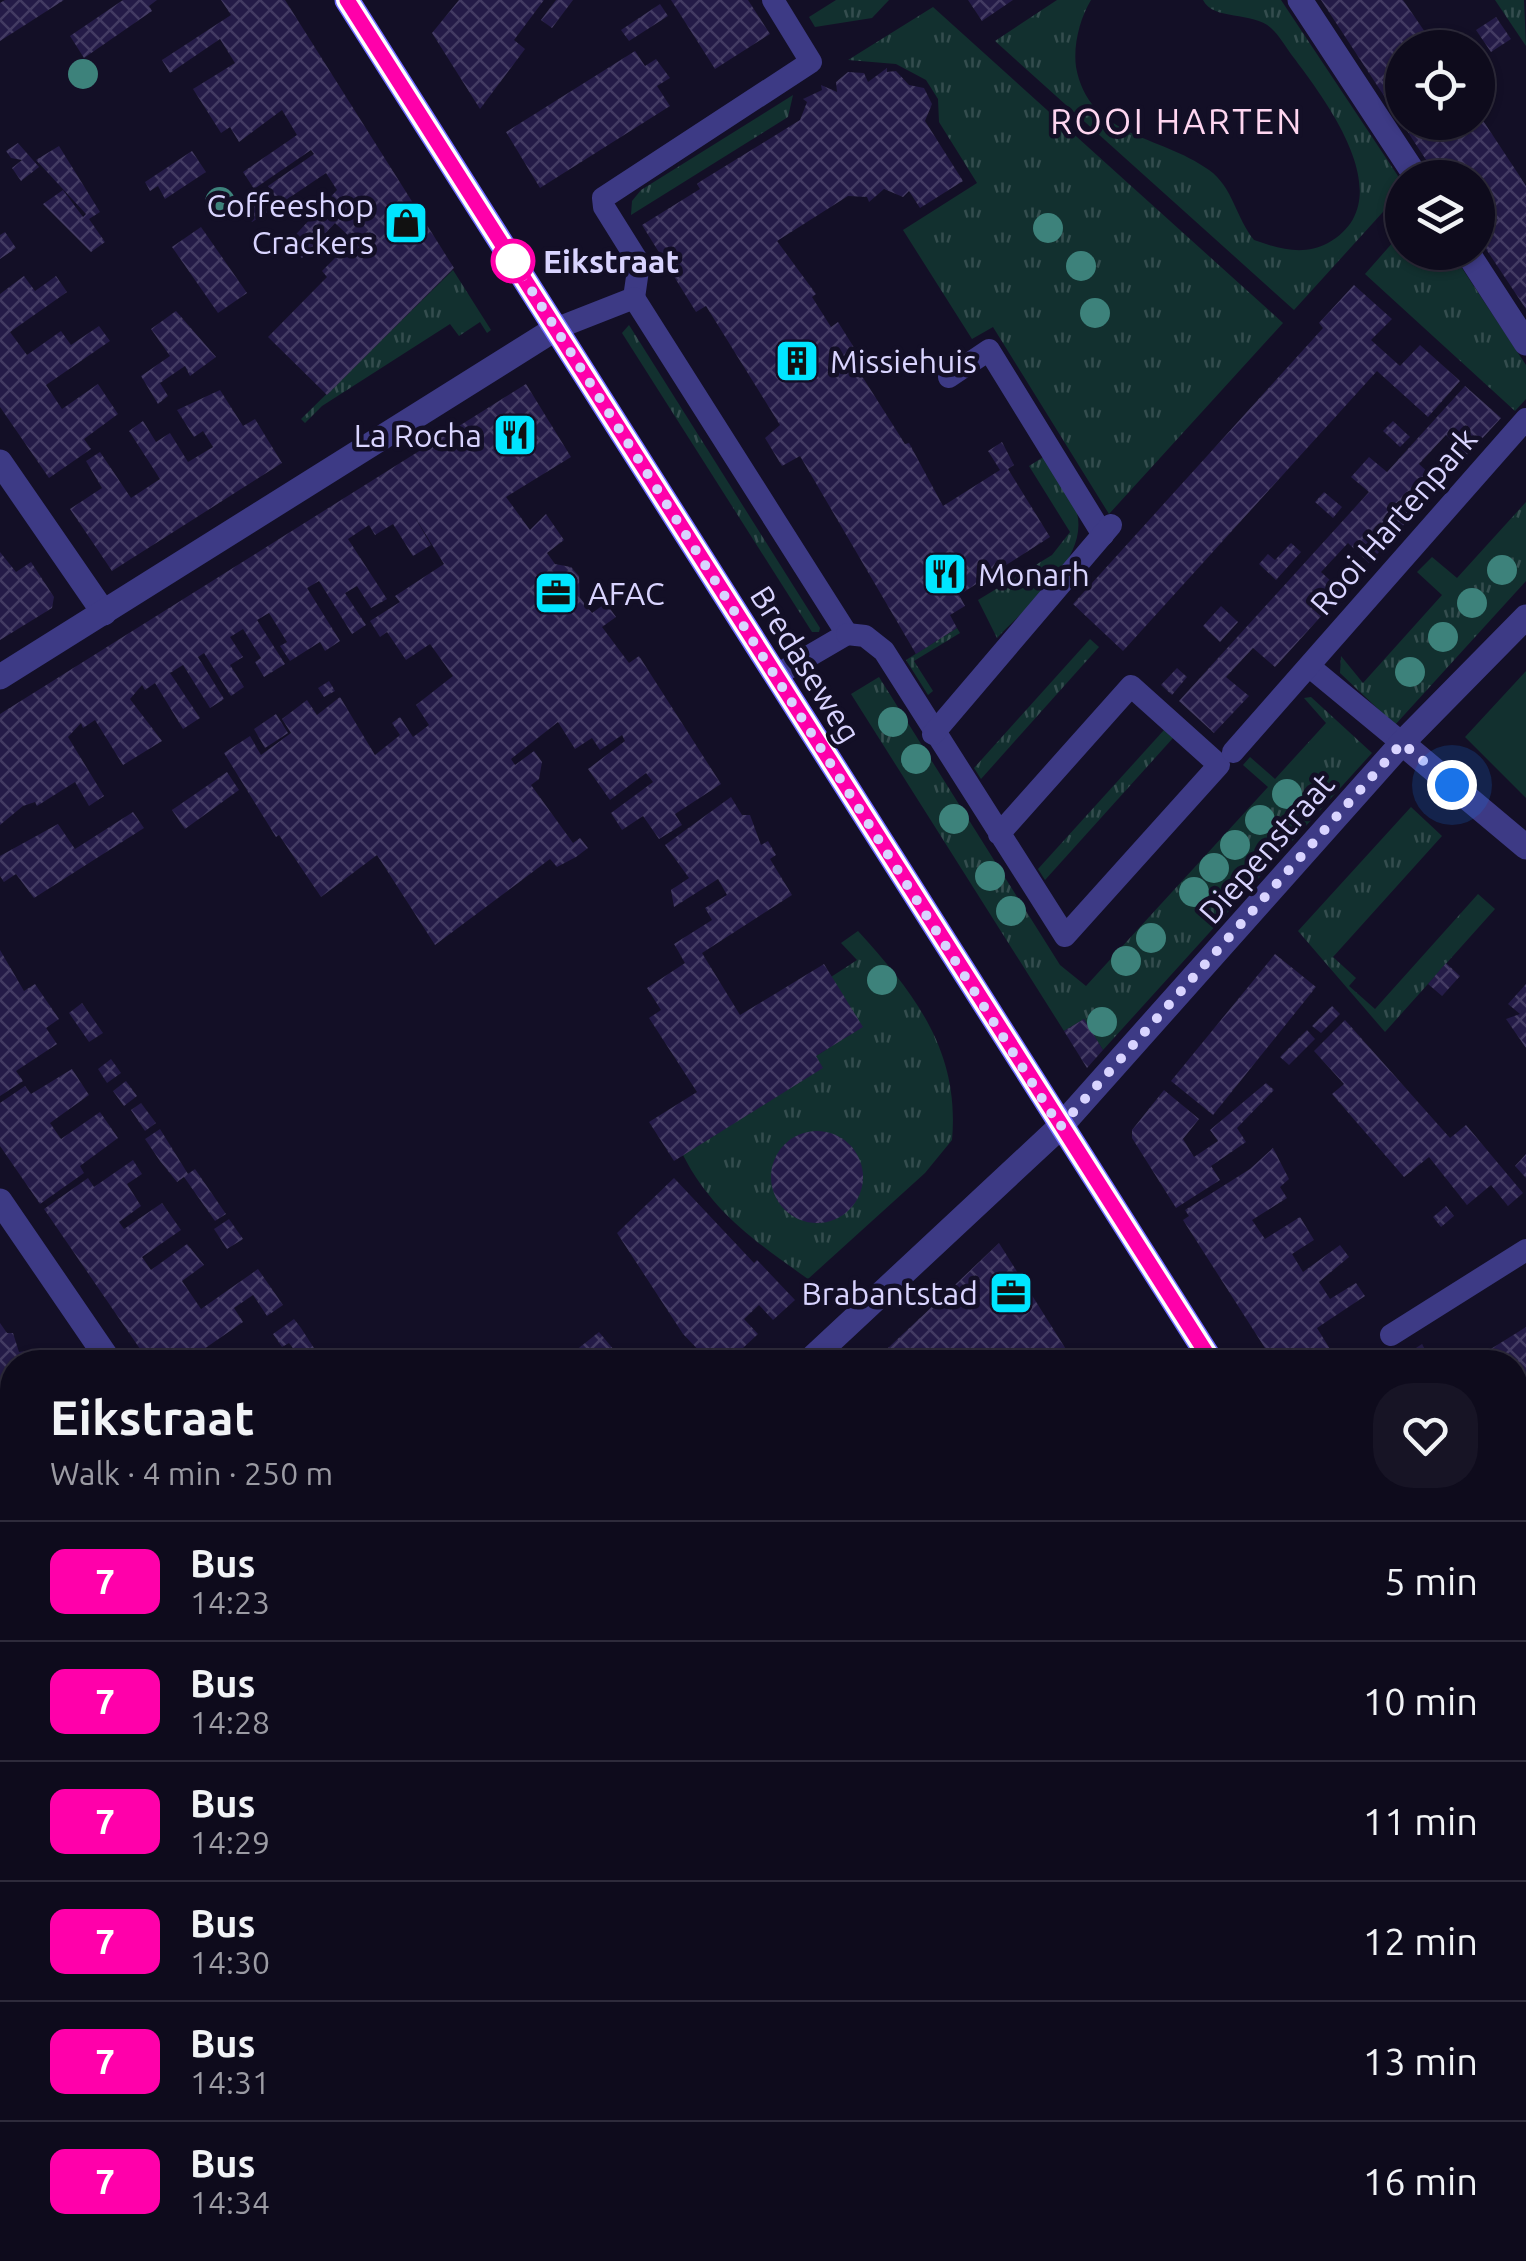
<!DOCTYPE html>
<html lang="en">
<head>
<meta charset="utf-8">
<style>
  body { margin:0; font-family:Ubuntu,sans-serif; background:#171425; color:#f1f3f6; height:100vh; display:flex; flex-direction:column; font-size:38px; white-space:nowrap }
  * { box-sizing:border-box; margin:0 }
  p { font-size:32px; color:#9b9ba3 }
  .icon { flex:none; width:55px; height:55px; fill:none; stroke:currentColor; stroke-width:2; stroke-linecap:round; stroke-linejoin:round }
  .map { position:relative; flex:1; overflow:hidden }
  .side { position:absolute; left:0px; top:1350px; width:1528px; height:912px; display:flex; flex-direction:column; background:#0e0b1c; border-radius:40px 40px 0 0; box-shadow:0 2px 8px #0004,0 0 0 2px #2e2b3b }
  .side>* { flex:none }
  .badge { padding:0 20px; border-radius:15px; font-size:35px; line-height:65px }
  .tools { position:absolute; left:1385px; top:30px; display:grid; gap:20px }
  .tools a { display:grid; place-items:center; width:110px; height:110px; border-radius:50%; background:#0e0b1c; box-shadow:0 2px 8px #0004,0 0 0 2px #2e2b3b; font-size:50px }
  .you { position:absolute; width:50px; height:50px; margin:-25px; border:8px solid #fff; border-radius:50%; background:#1a73e8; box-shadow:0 0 0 15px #1a73e833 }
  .map>.badge { position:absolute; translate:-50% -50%; box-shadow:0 0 0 5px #fff }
  .round { display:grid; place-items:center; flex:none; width:105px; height:105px; border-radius:40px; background:#171425 }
  .head { display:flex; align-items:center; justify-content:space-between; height:170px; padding:0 50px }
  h1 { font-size:48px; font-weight:700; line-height:75px }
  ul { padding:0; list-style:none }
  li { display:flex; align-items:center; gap:30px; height:120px; padding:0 50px; border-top:2px solid #2e2b3b }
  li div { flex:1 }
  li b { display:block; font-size:38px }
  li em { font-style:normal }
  li .badge { min-width:110px; font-weight:700; text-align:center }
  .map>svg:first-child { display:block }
  .grass { fill:url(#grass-tufts) }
  .forest { fill:url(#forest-crowns) }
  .park { fill:#12302f }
  .building { fill:url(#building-cross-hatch) }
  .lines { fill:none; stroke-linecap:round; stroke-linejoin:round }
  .lane { stroke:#3d3a85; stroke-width:22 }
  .street { stroke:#3d3a85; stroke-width:25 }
  .secondary { stroke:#6f6bff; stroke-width:25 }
  .tree { fill:#3d827b }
  .line-casing { stroke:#fff; stroke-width:22 }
  .line { stroke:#f0a; stroke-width:15 }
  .walk { stroke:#d9d4ff; stroke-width:10; stroke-dasharray:0 18 }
  .stop-dot { fill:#fff; stroke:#f0a; stroke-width:5 }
  .labels { text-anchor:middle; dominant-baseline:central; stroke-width:9; stroke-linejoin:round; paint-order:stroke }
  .poi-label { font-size:32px; fill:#d9d4ff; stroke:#130f26; text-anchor:end }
  .stop-label { font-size:32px; font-weight:bold; fill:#d9d4ff; stroke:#130f26; text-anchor:start }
  .street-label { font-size:32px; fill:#d9d4ff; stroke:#130f26 }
  .neighbourhood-label { font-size:35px; letter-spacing:2.5px; fill:#ffd6f0; stroke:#130f26 }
</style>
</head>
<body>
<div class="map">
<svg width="1526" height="2261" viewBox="0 0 1526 2261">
  <defs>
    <pattern id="grass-tufts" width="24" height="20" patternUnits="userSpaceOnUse" patternTransform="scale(2.5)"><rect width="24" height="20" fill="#12302f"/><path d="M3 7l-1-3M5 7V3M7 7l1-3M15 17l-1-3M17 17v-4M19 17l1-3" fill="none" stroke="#344d4e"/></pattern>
    <pattern id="forest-crowns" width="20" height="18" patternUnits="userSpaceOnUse" patternTransform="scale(2.5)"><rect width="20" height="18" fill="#12302f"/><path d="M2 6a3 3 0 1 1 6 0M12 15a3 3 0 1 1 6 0" fill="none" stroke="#344d4e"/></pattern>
    <pattern id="building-cross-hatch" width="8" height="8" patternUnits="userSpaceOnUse" patternTransform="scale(2.5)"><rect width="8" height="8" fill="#241b47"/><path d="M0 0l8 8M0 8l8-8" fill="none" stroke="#433b63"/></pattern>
  </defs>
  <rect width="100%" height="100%" fill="#130f26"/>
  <g class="grass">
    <path d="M836 0H889L872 18 815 27 809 17Z"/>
    <path d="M1057 0H1091C1080 18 1073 45 1076 67 1089 138 1159 134 1209 170 1233 187 1236 218 1254 240 1279 249 1304 256 1328 243 1403 201 1326 101 1294 58 1287 49 1280 36 1271 28 1253 11 1213 21 1203 0H1281L1400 179 1402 191 1294 310 995 41Z"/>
    <path d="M1495 0H1524L1526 46Z"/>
    <path d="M933 7 1283 323 1109 514 993 327 972 339 903 230 977 183 939 122 938 99 926 80 896 64 848 60Z"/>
    <path d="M793 95 788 117 631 215 632 201 641 190Z"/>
    <path d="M1402 232V252L1452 253 1526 365V399L1515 411 1365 274Z"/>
    <path d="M453 270 491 330 487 333 480 322 459 336 450 324 322 406 305 423 301 419Z"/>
    <path d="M629 325 820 628 819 632H812L622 333Z"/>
    <path d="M1045 456C1055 473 1070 492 1076 510 1092 558 1025 607 997 638L978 600 1052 555 1070 532 1029 466Z"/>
    <path d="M1526 502V581L1395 725 1340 673 1341 656 1363 683 1442 595 1417 572 1432 557 1457 578Z"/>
    <path d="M957 628 960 633 914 661 933 691 928 695 906 660Z"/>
    <path d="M1090 639 1099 647 981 779 974 768Z"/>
    <path d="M879 677 1060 965 1086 986 1268 787 1243 765 1250 757 1275 779 1326 723 1304 698 1311 697 1372 753 1103 1050 1084 1019 1064 1031 851 694Z"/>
    <path d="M1164 730 1173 738 1045 880 1038 869Z"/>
    <path d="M1411 807 1442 836 1333 957 1356 978 1349 986 1375 1009 1478 894 1495 909 1385 1032 1298 931Z"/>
    <path d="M858 931C915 994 960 1051 952 1140L925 1173 808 1279C757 1243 712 1212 683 1155L822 1068 816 1056 862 1027 831 977 857 960 841 943Z"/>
    <path d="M113 2250H195L174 2261H114L109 2254Z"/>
    <path d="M211 2250H252L235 2261H190Z"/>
    <path d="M566 2250H618L612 2261H560Z"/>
    <path d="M790 2250H955L962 2261H775Z"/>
  </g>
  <g class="forest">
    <path d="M751 2250H790L775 2261H747L744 2258Z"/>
    <path d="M955 2250H1041L1055 2261H962Z"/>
  </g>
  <path class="park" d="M1526 671V798L1465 737Z"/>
  <g class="building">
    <path d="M5 0H64L0 41V3Z"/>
    <path d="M123 0H157L149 6 152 11 84 58 70 36Z"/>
    <path d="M221 0H285L454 268 327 395 268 337 327 277 322 271 353 240 335 223 302 258 287 244 337 190 326 173 280 204 268 186 314 154 311 150 254 189 243 172 297 135 282 110 239 142 230 127 221 133 193 89 235 63 220 39 170 73 162 60 231 15Z"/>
    <path d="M459 0H544L514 40 525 49 480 109 432 33Z"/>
    <path d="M573 0 552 28 541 20 556 0Z"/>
    <path d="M671 0H748L770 34 715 69Z"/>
    <path d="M968 0H1013L982 21Z"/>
    <path d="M1321 0H1403L1425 32 1435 48H1402V122H1478V113L1517 172 1526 186V309L1478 237V178H1438Z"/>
    <path d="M660 4 668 16 629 41 621 30Z"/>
    <path d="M1496 17 1511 39 1491 52 1476 30Z"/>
    <path d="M635 51 645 66 656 59 670 78 657 86 670 106 540 188 506 132Z"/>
    <path d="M887 68V72L896 71 909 85 924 88 932 104 925 121 963 181 920 208 909 191 903 197 884 189 869 202 867 197 848 196 777 241 816 294 812 297 831 327 838 322 860 357 853 362 905 444 909 443 943 506 1000 470 988 451 1002 442 1014 465 1008 469 1050 537 959 595 965 606 950 615 957 628 916 654 800 456 782 466 765 438 780 425 706 306 696 312 642 225 700 189 697 184 701 181 800 120 807 102 803 99 822 90 821 85 837 92 836 82 848 72 864 73 868 82Z"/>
    <path d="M18 143 39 167 21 181 12 168 22 160 11 158 6 151Z"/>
    <path d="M59 146 100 212 89 219 105 242 91 252 43 204 63 190 83 217 86 214 36 160Z"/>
    <path d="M192 151 206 172 165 199 158 186 150 191 145 182Z"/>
    <path d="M260 191 272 209 252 222 240 204Z"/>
    <path d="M201 227 247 293 218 313 172 247Z"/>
    <path d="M5 232 16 248 0 259V235Z"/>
    <path d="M24 276 35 291 56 276 67 292 10 332 27 355 61 331 71 345 99 326 110 341 46 385 62 409 98 384 118 414 84 439 91 449 49 478 0 407V294Z"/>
    <path d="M1354 285 1392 319 1371 340 1400 366 1420 345 1460 381 1428 417 1377 371 1123 651 1073 604 1323 328 1319 323Z"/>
    <path d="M176 311 216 357 190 376 185 366 160 383 168 396 158 404 141 376 170 356 151 329Z"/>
    <path d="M526 384 571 457 506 497 530 530 546 514 564 540 547 553 555 564 571 567 579 576 580 598 592 613 606 603 616 617 602 627 629 663 639 656 721 784 675 814 682 825 659 839 643 816 622 830 611 813 653 782 646 773 610 800 588 769 625 741 622 735 600 750 592 738 575 749 558 722 511 759 515 765 534 751 542 762 539 779 531 785 573 843 580 838 588 848 576 857 557 867 550 859 435 945 377 855 321 897 279 835 276 837 224 753 250 736 261 755 291 733 282 719 307 700 317 715 340 697 375 755 400 735 392 723 400 717 413 737 429 725 416 705 453 676 430 644 406 660 387 632 380 637 370 621 400 602 395 596 444 564 413 514 431 545 413 556 393 524 375 535 369 525 348 539 387 599 371 608 357 586 345 593 366 625 352 634 319 581 307 588 340 641 325 651 320 642 290 661 280 646 287 642 269 613 257 620 285 664 264 677 255 662 261 658 243 629 230 637 243 657 230 665 244 687 231 696 204 653 198 657 224 699 210 708 183 665 170 673 200 718 183 729 155 683 145 690 142 685 130 699 162 741 123 765 95 720 83 728 81 723 68 737 104 796 89 806 75 782 37 806 35 802 23 806 0 825V714Z"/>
    <path d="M1465 386 1501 418 1467 455 1446 435 1419 464 1441 484 1369 563 1348 543 1321 572 1343 592 1275 667 1253 648 1226 677 1249 696 1214 733 1179 701 1369 492 1351 477 1369 457 1387 472Z"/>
    <path d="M220 390 243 426 255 419 282 463 112 571 70 509 102 488 86 461 100 452 131 498 160 479 129 431 143 421 156 442 170 433 188 462 213 447 203 431 194 437 177 410Z"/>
    <path d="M1393 421 1410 437 1400 447 1383 431Z"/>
    <path d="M1324 492 1342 507 1333 518 1315 502Z"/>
    <path d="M1291 543 1301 552 1276 580 1259 564 1268 554 1275 560Z"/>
    <path d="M0 552 16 572 31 562 54 597 52 608 0 640Z"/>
    <path d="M1221 606 1238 622 1220 642 1203 626Z"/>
    <path d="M1177 668 1187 677 1172 695 1161 685Z"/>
    <path d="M329 681 335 691 324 697 318 688Z"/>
    <path d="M276 714 288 733 265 748 254 729Z"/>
    <path d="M227 772 239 790 185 829 172 810Z"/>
    <path d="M731 797 742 815H750L761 845 768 841 776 855 770 859 792 895 702 953 740 1015 824 964 863 1027 816 1056 823 1068 674 1161 649 1122 697 1092 649 1018 661 1010 647 988 685 963 674 944 712 920 705 908 727 895 718 879 674 907 671 890 689 878 665 845Z"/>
    <path d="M133 812 144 828 34 898 16 874 4 882 0 876V856L58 824 75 849Z"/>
    <path d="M0 950 24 991 35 984 59 1019 46 1028 57 1044 16 1071 23 1081 0 1096Z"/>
    <path d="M1275 954 1316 987 1213 1115 1171 1081Z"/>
    <path d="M1446 963 1460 976 1442 996 1428 984Z"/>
    <path d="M1526 984V1048L1506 1019 1520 1014 1508 1004Z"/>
    <path d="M82 1003 103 1033 89 1042 69 1013Z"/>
    <path d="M1332 1006 1340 1014 1321 1033 1312 1026Z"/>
    <path d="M1084 1019 1103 1050 1087 1068 1064 1031Z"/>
    <path d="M1345 1020 1450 1138 1466 1125 1523 1193 1508 1206 1491 1185 1467 1205 1429 1157 1404 1177 1332 1094 1344 1084 1314 1051Z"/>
    <path d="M1307 1030 1315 1039 1289 1065 1280 1057Z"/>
    <path d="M111 1059 121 1073 107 1083 98 1069Z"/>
    <path d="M72 1069 89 1095 50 1123 61 1139 100 1112 118 1138 80 1166 84 1173 40 1204 0 1146V1103L25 1086 31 1094Z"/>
    <path d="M126 1081 137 1096 124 1106 113 1091Z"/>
    <path d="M1266 1083 1274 1090 1237 1128 1246 1142 1211 1166 1220 1180 1176 1208 1132 1138V1130L1164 1090 1199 1119 1183 1139 1194 1157 1218 1141 1210 1130Z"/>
    <path d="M141 1103 156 1123 145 1131 131 1110Z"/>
    <path d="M160 1129 188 1174 195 1169 226 1214 215 1221 184 1177 177 1182 160 1161 145 1139Z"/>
    <circle cx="817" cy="1177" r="46"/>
    <path d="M1273 1148 1289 1179 1280 1187 1287 1198 1252 1220 1265 1239 1300 1217 1314 1240 1292 1254 1303 1272 1340 1245 1349 1257 1319 1282 1330 1299 1356 1283 1365 1296 1317 1328 1338 1362H1274L1183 1220 1189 1216 1185 1210 1250 1169Z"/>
    <path d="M1526 1154V1178L1515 1166Z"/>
    <path d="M133 1160 142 1174 127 1184 141 1206 119 1222 124 1229 162 1203 181 1230 142 1257 151 1270 187 1244 204 1265 182 1281 201 1309 258 1269 283 1305 267 1316 253 1295 234 1308 243 1322 204 1349 209 1357 201 1362H149L44 1209 88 1178 94 1187Z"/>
    <path d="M674 1178 754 1263 757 1260 795 1300 773 1320 759 1305 744 1319 758 1334 728 1362H710L683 1334 617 1233Z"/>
    <path d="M1446 1206 1454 1216 1441 1227 1433 1217Z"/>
    <path d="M229 1219 243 1239 227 1249 214 1229Z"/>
    <path d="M999 1243 1074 1362H873L936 1303Z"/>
    <path d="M294 1319 301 1328 323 1362H303L289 1343 282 1347 273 1334Z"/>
    <path d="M0 1323 7 1333H13L19 1352 25 1351 30 1359 12 1362V1429L3 1416 0 1419Z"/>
    <path d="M1526 1327V1439L1515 1446V1362H1470Z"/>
    <path d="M599 1332 624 1362H561Z"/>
    <path d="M1422 1344 1428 1355 1416 1362 1410 1352Z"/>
    <path d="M12 1441V1488L6 1493 0 1484V1449Z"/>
    <path d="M1526 1609V1721L1515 1728V1616Z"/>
    <path d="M12 1670V1696L0 1679Z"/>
    <path d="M0 1709 12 1724V1767L0 1769Z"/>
    <path d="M1526 1734V1764L1515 1747V1741Z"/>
    <path d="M0 1905 12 1924V2012L0 2021Z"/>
    <path d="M1515 2064 1526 2082V2257L1520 2261H1468L1485 2250H1515Z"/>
    <path d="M46 2250H94L83 2261H57Z"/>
    <path d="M282 2250H451L434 2261H265Z"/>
  </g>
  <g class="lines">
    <g class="lane">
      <path d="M634 298 639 263 604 207 603 198 811 62 773 0"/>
      <path d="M555 329 634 298 847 634 775 676"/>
      <path d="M949 377 989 350 1103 535"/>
      <path d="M847 634 865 636 884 651 1065 936 1219 765 1131 686 999 834"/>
      <path d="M1310 667 1402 743"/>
      <path d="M933 734 1111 525"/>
      <path d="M1233 752 1526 419"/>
      <path d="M1391 1335 1526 1250"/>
    </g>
    <g class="street">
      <path d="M1300 0 1417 178"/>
      <path d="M1467 252 1526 343"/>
      <path d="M0 462 104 613"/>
      <path d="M0 677 555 329"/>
      <path d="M1402 743 1526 847"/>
      <path d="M0 1201 110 1362"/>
      <path d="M808 1362 1060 1127 1402 743 1526 617"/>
      <path d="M1515 1525 1526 1518"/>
      <path d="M0 1815 12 1813"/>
      <path d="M0 2143 12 2130"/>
    </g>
    <g class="secondary">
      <path d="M347 0 1212 1362"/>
      <path d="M1515 1835 1526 1853"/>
    </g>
  </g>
  <g class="tree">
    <circle cx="83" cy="74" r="15"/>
    <circle cx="220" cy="202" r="15"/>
    <circle cx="1048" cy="228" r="15"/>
    <circle cx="1081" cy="266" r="15"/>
    <circle cx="1095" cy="313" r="15"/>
    <circle cx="1502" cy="570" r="15"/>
    <circle cx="1472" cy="603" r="15"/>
    <circle cx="1443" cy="637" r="15"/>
    <circle cx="1410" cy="672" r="15"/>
    <circle cx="893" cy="722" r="15"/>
    <circle cx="916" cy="759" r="15"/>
    <circle cx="1287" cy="794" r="15"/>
    <circle cx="954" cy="819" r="15"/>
    <circle cx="1260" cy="820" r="15"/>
    <circle cx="1235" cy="845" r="15"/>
    <circle cx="1214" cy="868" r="15"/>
    <circle cx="990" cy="876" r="15"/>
    <circle cx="1194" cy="892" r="15"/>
    <circle cx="1011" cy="911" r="15"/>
    <circle cx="1151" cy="938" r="15"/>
    <circle cx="1126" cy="961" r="15"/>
    <circle cx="882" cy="980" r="15"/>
    <circle cx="1102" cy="1022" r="15"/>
  </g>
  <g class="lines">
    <defs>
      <path id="line" d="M347 0 1212 1362"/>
    </defs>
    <use href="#line" class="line-casing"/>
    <use href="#line" class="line"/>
    <path class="walk" d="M513 261 1060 1127 1402 743 1452 785"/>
  </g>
  <defs>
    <symbol id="shop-square" viewBox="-11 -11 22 22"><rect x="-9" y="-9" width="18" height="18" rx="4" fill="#00e5ff" stroke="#130f26"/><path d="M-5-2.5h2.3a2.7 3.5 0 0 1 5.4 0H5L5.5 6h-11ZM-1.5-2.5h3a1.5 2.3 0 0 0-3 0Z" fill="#111"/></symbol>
    <symbol id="building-square" viewBox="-11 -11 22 22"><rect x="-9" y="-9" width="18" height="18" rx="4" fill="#00e5ff" stroke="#130f26"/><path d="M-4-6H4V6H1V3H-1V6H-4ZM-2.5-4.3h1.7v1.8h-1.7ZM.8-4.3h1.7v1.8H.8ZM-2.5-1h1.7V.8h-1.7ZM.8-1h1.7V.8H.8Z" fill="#111"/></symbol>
    <symbol id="restaurant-square" viewBox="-11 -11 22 22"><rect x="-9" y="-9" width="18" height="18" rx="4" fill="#00e5ff" stroke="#130f26"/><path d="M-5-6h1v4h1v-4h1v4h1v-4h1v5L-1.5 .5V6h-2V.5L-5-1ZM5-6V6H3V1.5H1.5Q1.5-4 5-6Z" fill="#111"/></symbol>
    <symbol id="office-square" viewBox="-11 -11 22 22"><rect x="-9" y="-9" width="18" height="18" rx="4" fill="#00e5ff" stroke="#130f26"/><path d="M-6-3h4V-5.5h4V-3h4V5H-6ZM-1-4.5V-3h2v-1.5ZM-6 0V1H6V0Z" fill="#111"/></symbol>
  </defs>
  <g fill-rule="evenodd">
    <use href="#shop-square" x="381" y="198" width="50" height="50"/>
    <use href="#building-square" x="772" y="336" width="50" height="50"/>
    <use href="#restaurant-square" x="490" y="410" width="50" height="50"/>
    <use href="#restaurant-square" x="920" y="549" width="50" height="50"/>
    <use href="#office-square" x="531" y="568" width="50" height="50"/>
    <use href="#office-square" x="986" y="1268" width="50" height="50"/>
  </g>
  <circle class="stop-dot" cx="513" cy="261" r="20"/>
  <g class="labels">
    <g class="poi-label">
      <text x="374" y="205">Coffeeshop<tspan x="374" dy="37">Crackers</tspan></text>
      <text x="830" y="361" text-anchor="start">Missiehuis</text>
      <text x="482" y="435">La Rocha</text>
      <text x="978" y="574" text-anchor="start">Monarh</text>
      <text x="588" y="593" text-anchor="start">AFAC</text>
      <text x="978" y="1293">Brabantstad</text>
    </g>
    <g class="stop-label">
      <text x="543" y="261">Eikstraat</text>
    </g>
    <g class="street-label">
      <text transform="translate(1393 521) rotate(-49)">Rooi Hartenpark</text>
      <text transform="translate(806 664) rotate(58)">Bredaseweg</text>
      <text transform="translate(1266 848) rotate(-49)">Diepenstraat</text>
    </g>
    <g class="neighbourhood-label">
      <text x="1177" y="121">ROOI HARTEN</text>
    </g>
  </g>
</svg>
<div class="tools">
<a><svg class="icon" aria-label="locate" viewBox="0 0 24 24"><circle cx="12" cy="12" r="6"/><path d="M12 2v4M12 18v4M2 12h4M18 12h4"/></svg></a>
<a><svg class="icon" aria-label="layers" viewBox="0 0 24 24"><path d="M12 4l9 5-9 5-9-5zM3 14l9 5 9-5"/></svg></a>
</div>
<div class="you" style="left:1452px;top:785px"></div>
<section class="side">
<div class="head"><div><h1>Eikstraat</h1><p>Walk · 4 min · 250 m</p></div><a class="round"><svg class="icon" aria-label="heart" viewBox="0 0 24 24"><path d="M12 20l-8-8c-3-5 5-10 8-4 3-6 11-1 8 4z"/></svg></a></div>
<ul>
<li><span class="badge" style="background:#f0a;color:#fff">7</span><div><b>Bus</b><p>14:23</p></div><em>5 min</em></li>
<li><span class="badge" style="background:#f0a;color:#fff">7</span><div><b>Bus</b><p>14:28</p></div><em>10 min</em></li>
<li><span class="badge" style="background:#f0a;color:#fff">7</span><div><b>Bus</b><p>14:29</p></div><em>11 min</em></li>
<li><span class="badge" style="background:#f0a;color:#fff">7</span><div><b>Bus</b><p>14:30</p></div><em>12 min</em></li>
<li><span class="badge" style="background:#f0a;color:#fff">7</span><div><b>Bus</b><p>14:31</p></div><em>13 min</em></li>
<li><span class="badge" style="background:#f0a;color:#fff">7</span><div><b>Bus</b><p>14:34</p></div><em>16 min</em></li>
</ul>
</section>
</div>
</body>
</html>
